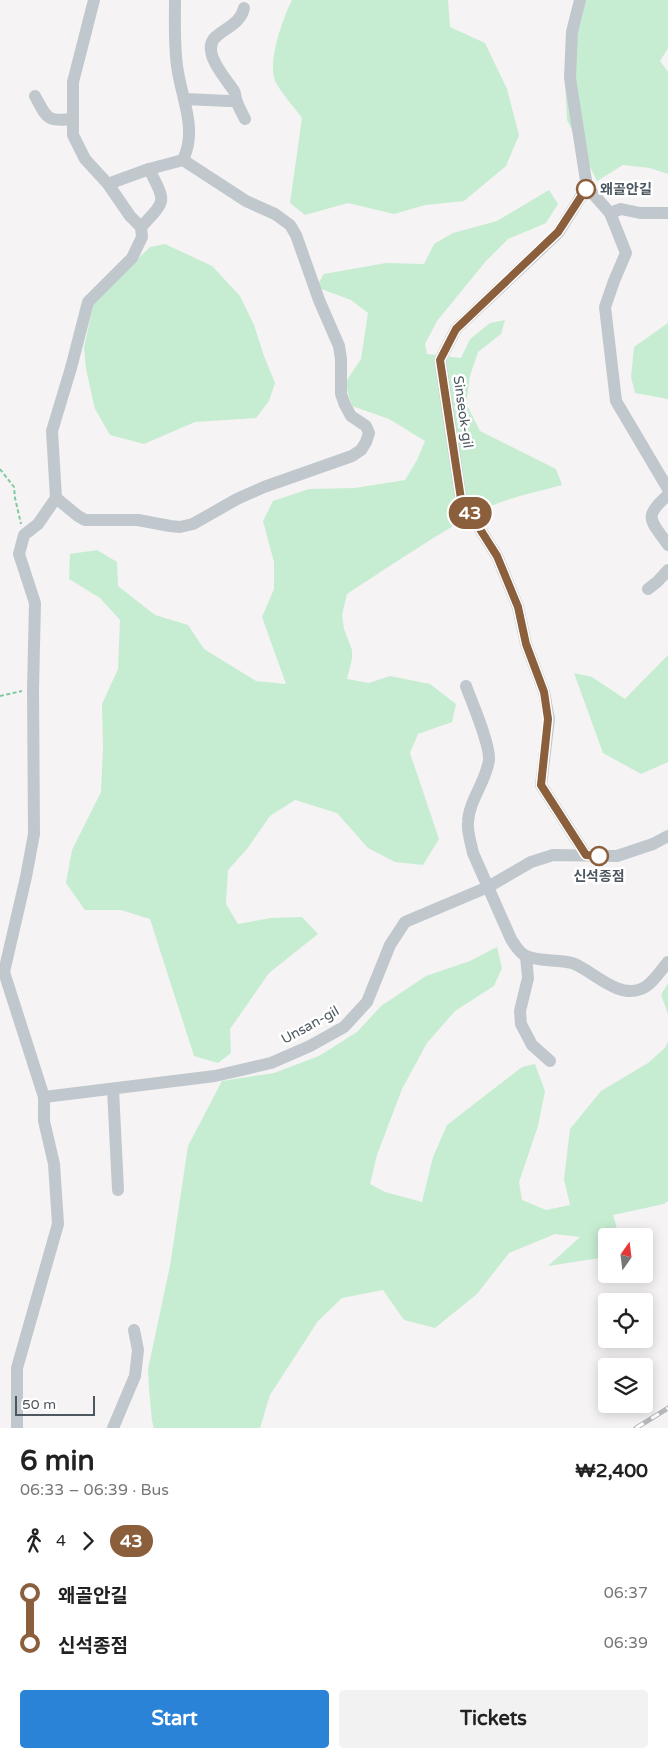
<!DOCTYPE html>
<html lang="en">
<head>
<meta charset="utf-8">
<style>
  body { margin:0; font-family:"Varela Round","Noto Sans KR",sans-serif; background:#f2f2f2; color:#222; height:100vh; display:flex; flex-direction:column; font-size:19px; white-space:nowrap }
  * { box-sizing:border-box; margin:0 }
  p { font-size:16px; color:#767676 }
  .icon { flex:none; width:28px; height:28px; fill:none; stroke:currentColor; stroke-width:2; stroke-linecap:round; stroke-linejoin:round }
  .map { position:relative; height:1428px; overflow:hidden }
  .drawer { display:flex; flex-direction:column; background:#fff; flex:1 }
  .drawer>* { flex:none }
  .badge { padding:0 10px; border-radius:16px; font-size:18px; line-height:32px }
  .needle { width:32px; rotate:14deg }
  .buttons { position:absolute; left:598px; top:1228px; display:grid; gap:10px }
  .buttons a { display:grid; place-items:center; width:55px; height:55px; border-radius:5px; background:#fff; box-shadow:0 2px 12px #0003; font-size:25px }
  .scale { position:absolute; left:15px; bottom:12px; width:80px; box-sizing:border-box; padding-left:5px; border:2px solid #4c575f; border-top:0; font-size:14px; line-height:18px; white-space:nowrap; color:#4c575f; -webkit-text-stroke:4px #fff; paint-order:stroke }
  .map>.badge { position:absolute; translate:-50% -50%; box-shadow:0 0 0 2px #fff }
  .legs { display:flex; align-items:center; gap:8px; height:55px; padding:0 20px; font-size:16px }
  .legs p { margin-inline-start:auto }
  .summary { display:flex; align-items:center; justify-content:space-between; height:85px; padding:0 20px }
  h1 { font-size:28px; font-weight:700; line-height:38px }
  .cta { display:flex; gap:10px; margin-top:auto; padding:10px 20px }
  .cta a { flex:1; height:58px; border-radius:5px; background:#2a83d7; color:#fff; font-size:20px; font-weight:700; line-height:58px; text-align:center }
  .cta a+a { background:#f2f2f2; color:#222 }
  ul { padding:0 20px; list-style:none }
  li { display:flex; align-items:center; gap:18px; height:50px; font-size:19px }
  li i { display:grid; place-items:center; width:8px; height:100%; margin:0 6px; background:currentColor }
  li i::after { content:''; width:12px; height:12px; margin:-6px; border:4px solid; border-radius:50%; background:#fff }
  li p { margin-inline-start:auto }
  li:first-child i { background:linear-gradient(#0000 50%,currentColor 0) }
  li:last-child i { background:linear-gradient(currentColor 50%,#0000 0) }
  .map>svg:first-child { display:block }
  .green { fill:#c6edd2 }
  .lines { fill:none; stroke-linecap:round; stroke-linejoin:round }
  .path { stroke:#81c9a0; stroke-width:2; stroke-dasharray:4 2.5; stroke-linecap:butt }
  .minor { stroke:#c0c8ce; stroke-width:12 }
  .rail-casing { stroke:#b5b8bc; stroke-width:5 }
  .rail { stroke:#fff; stroke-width:3; stroke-dasharray:9; stroke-linecap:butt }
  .line-1-casing { stroke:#fff; stroke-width:11 }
  .line-1 { stroke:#8b5e3c; stroke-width:8 }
  .stop-1-dot { fill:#fff; stroke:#8b5e3c; stroke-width:2.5 }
  .labels { text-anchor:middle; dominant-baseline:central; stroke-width:5; stroke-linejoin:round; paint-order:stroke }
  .stop-label { font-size:14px; font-weight:bold; fill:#4c575f; stroke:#fff; text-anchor:start }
  .street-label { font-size:14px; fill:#4c575f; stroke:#fff }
</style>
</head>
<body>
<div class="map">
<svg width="668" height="1428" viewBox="0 0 668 1428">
  <rect width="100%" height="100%" fill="#f5f3f3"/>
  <g class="green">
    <path d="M292 0H448L450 27 485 43 507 89 519 135 506 166 464 201 425 205 394 214 348 203 305 215 290 203 302 118C294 107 283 95 276 83 266 64 283 18 292 0Z"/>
    <path d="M586 0H668V48L660 61 668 72V174L650 168 623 165 597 181 567 120 565 81Z"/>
    <path d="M549 190 558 204 546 223 508 239 486 261 437 321 425 344 427 354 461 358 470 339 490 323 505 320 501 334 478 352 470 376 466 403 480 431 556 469 562 485C537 492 509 497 485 509 437 533 392 565 347 594L342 615 344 629 352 650V659L347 679 369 683 390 676 430 684 456 704 452 722 418 734 410 753 439 839 423 865 395 862 368 848 337 813 295 800 270 816 247 849 228 870 226 904 238 924 271 918 302 917 318 934 269 973 230 1029 231 1053 218 1063 194 1056 150 919 121 910H85L66 883 72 850 101 792 103 748 102 704 118 669 120 620 100 598 69 579 70 554 97 550 117 562 118 586 155 615 188 625 204 649 256 681 286 684 262 617 274 589V562L263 521 273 501 309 489 355 488 405 480 417 460 425 441 389 419 352 406 345 383 361 359 368 313 351 300 316 287 324 274 386 263 424 264 434 244 453 233 497 221Z"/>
    <path d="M165 244 212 266 240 296 254 325 264 356 275 383 269 401 256 418 195 422 144 444 110 435 95 409 86 369 84 347 94 302 150 247Z"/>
    <path d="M668 323V399L635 393 631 377 634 347Z"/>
    <path d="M668 655V762L641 774 603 753 574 673 592 677 625 699Z"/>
    <path d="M497 947 502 968 494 986 455 1011 427 1043 402 1089 377 1155 370 1184 385 1192 422 1202 433 1157 447 1125 522 1067 535 1064 545 1091 538 1126 519 1182 522 1200 546 1210 570 1205 564 1179 570 1129 601 1091 648 1063 665 1048 668 1042V1201L664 1204 613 1215 619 1236H606V1257L548 1266 580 1237 555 1234 509 1253 477 1294 435 1328 404 1320 383 1290 342 1298 318 1321 270 1395 260 1428H154L152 1421 149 1389 148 1369 170 1266 188 1146 222 1081 274 1073 319 1056 357 1032 381 1006 426 976 470 961Z"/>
    <path d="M668 983V1014L661 995Z"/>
  </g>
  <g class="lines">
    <g class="path">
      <path d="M0 469 14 487 15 498 21 524"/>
      <path d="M0 696 22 691"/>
    </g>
    <g class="minor">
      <path d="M580 0 572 32 570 78 587 187 558 233 456 329 440 360 461 499 497 556 518 607 526 644 544 692 549 719 541 785 586 855"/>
      <path d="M244 8C241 22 228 27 218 35 198 49 225 77 234 91 236 94 235 98 237 102 239 108 242 113 245 119"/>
      <path d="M35 96C47 118 46 122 73 119"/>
      <path d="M185 99 229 101H233L235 99"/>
      <path d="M108 184 149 169 183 160C198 128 181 98 177 66 174 44 175 22 175 0"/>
      <path d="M587 187 610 213 626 253 614 281 605 307 616 401 668 489"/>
      <path d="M610 213 621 209 640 213H668"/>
      <path d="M141 227C167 199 166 203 149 169"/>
      <path d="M668 495C641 518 652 521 668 545"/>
      <path d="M56 498 78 516 85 520H138L170 526 180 527 193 524 237 499 264 487 352 456 361 450 366 442 369 433 366 426 351 416 345 405 341 394V359L339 346 319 300 296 235 290 225 275 214 246 201 183 160"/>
      <path d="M648 589 657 582 668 570"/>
      <path d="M466 686C472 703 490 743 489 760 486 782 469 800 468 822 467 832 471 843 473 853L511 939C515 945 519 953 526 956 540 962 557 959 572 963 591 969 617 999 641 989 651 986 661 970 668 962"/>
      <path d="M526 956 528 978 520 1011 521 1024 532 1045 550 1061"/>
      <path d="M4 972 26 877 34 834 33 689 35 603 19 554 24 535 38 524 56 498 52 431 71 368 88 302 132 258 142 237 141 227 130 216 108 184 85 159 73 135V82L94 0"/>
      <path d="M0 973 4 972 44 1097V1121L54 1164 58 1224 17 1368V1428"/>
      <path d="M113 1089 118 1190"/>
      <path d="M44 1097 215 1076 271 1063 310 1046 344 1027 367 1002 390 945 405 922 488 887 531 862 553 855 617 856 653 844 668 836"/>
      <path d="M113 1428 135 1376 138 1350 134 1330"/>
    </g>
    <defs>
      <path id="rail" d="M636 1428 668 1408"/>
    </defs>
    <use href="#rail" class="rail-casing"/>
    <use href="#rail" class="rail"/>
  </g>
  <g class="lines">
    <defs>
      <path id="line-1" d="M586 189 558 232 456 329 440 360 461 499 497 556 518 607 526 644 544 692 548 719 541 785 586 855 599 856"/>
    </defs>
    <use href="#line-1" class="line-1-casing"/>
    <use href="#line-1" class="line-1"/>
  </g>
  <g class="stop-1-dot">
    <circle cx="586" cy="189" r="9"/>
    <circle cx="599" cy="856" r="9"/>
  </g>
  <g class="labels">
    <g class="stop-label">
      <text x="600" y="189">왜골안길</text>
      <text x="599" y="876" text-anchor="middle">신석종점</text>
    </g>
    <g class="street-label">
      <text transform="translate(463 412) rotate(82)">Sinseok-gil</text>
      <text transform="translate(310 1025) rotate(-29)">Unsan-gil</text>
    </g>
  </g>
</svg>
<div class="buttons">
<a><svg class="needle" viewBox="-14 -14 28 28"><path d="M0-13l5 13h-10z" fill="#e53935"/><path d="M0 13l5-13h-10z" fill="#767676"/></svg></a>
<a><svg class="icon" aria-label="locate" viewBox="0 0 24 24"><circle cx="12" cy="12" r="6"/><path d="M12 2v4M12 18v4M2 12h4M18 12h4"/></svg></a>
<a><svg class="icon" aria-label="layers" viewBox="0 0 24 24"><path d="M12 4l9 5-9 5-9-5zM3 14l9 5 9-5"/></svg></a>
</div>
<div class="scale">50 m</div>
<b class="badge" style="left:470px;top:513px;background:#8b5e3c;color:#fff">43</b>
</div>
<section class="drawer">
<div class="summary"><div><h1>6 min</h1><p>06:33 – 06:39 · Bus</p></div><b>₩2,400</b></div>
<div class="legs"><svg class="icon" aria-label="walk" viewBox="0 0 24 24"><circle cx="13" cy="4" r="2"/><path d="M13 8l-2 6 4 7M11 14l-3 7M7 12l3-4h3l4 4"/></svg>4<svg class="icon" aria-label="forward" viewBox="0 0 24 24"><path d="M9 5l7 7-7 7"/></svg><b class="badge" style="background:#8b5e3c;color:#fff">43</b></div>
<ul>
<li><i style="color:#8b5e3c"></i><b>왜골안길</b><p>06:37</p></li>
<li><i style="color:#8b5e3c"></i><b>신석종점</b><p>06:39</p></li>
</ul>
<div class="cta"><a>Start</a><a>Tickets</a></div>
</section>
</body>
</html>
